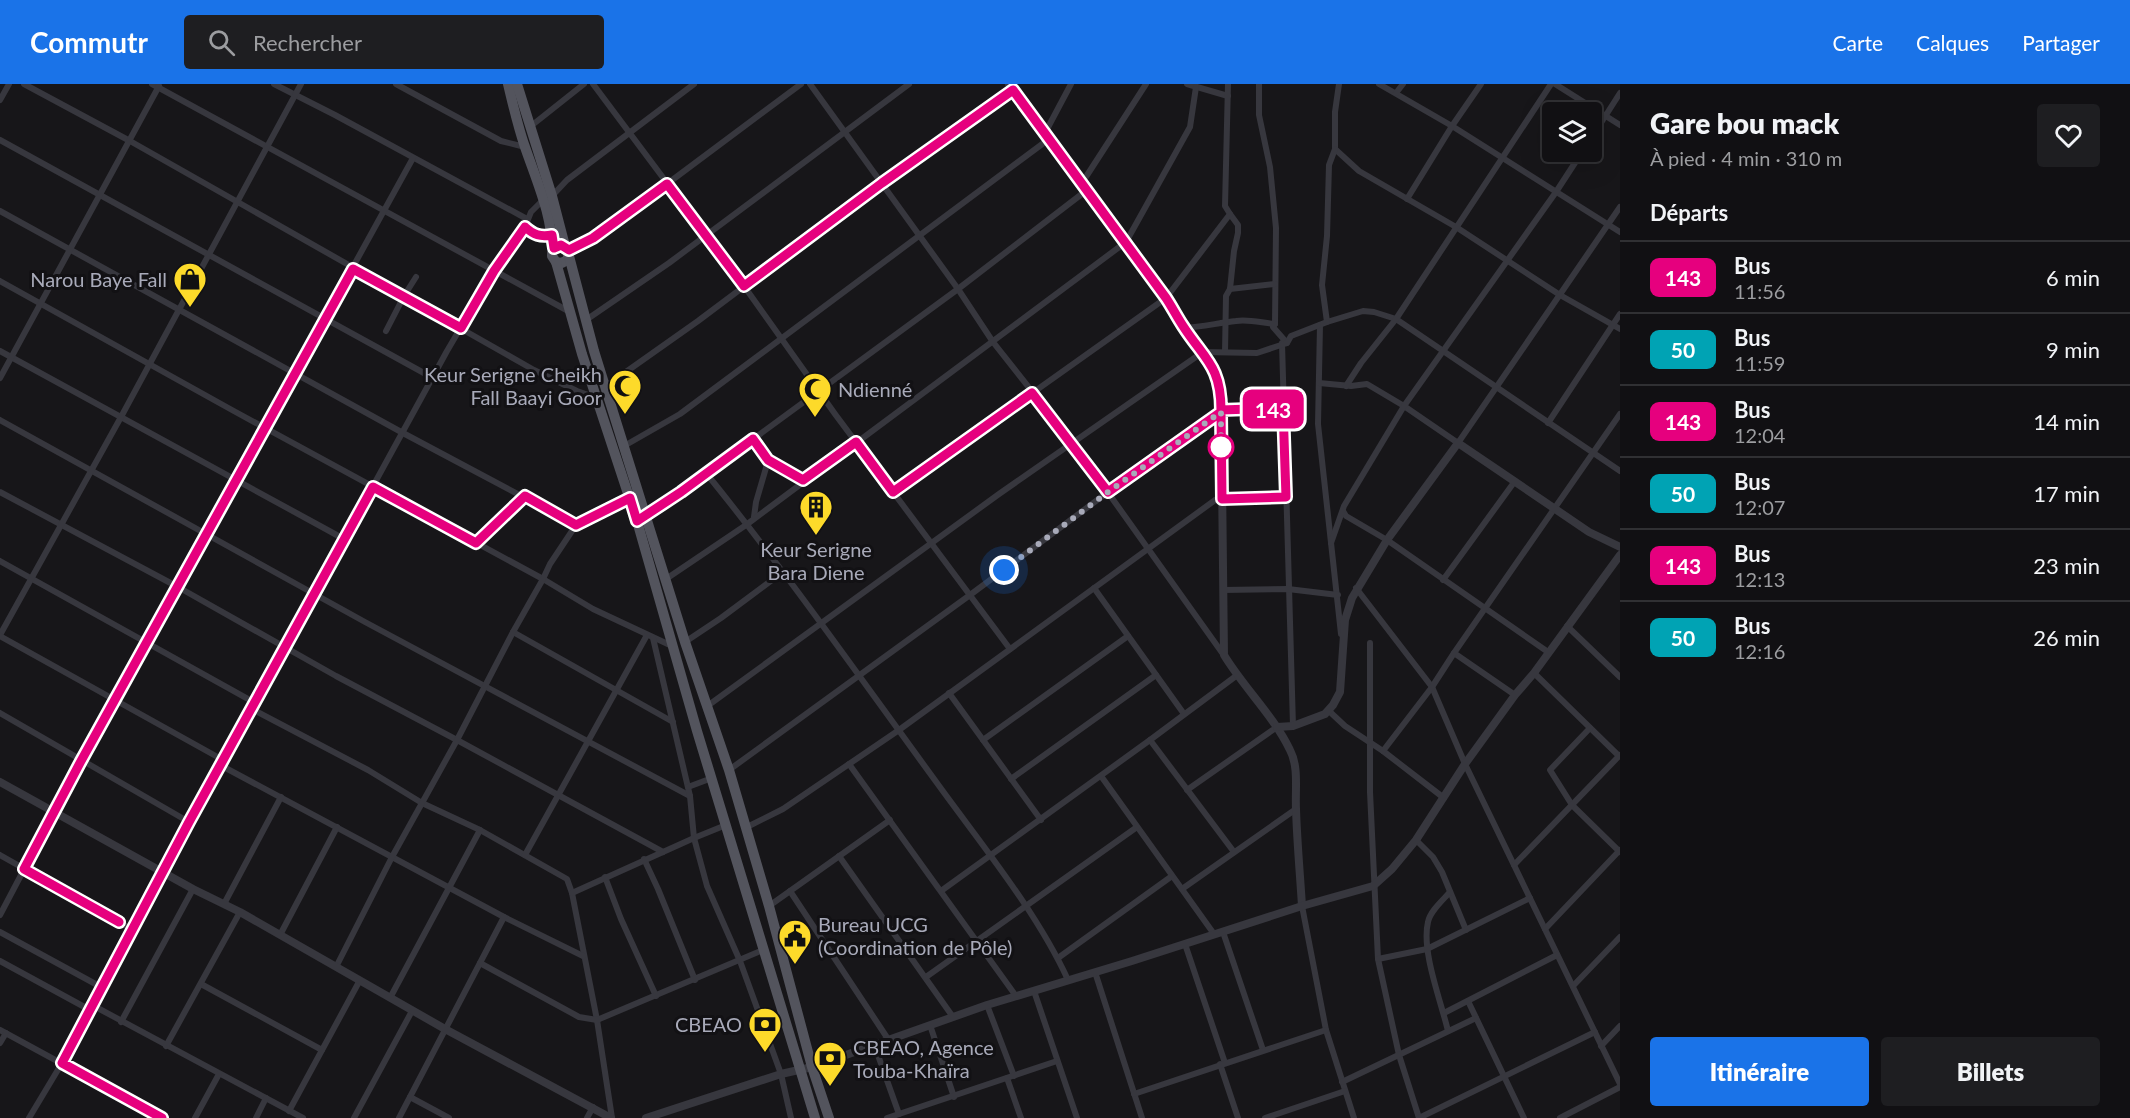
<!DOCTYPE html>
<html lang="fr">
<head>
<meta charset="utf-8">
<style>
  body { margin:0; font-family:Lato,sans-serif; background:#1e1e21; color:#f1f3f6; height:100vh; display:flex; flex-direction:column; font-size:22px; white-space:nowrap }
  * { box-sizing:border-box; margin:0 }
  p { font-size:20px; color:#9c9da0 }
  .icon { flex:none; width:33px; height:33px; fill:none; stroke:currentColor; stroke-width:2; stroke-linecap:round; stroke-linejoin:round }
  .map { position:relative; flex:1; overflow:hidden }
  .details { display:flex; flex-direction:column; background:#111013; width:510px }
  .details>* { flex:none }
  .badge { padding:0 12px; border-radius:9px; font-size:21px; line-height:39px }
  .controls { position:absolute; left:1542px; top:18px; display:grid; gap:12px }
  .controls a { display:grid; place-items:center; width:60px; height:60px; border-radius:6px; background:#111013; box-shadow:0 6px 24px #0002,0 0 0 2px #303033; font-size:30px }
  .you { position:absolute; width:30px; height:30px; margin:-15px; border:4px solid #fff; border-radius:50%; background:#1a73e8; box-shadow:0 0 0 9px #1a73e833 }
  .map>.badge { position:absolute; translate:-50% -50%; box-shadow:0 0 0 3px #fff }
  h2 { padding:0 30px; font-size:22px; line-height:54px }
  .round { display:grid; place-items:center; flex:none; width:63px; height:63px; border-radius:6px; background:#1e1e21 }
  .overview { display:flex; align-items:center; justify-content:space-between; height:102px; padding:0 30px }
  h1 { font-size:28px; font-weight:800; line-height:45px }
  .button { display:flex; gap:12px; margin-top:auto; padding:12px 30px }
  .button a { flex:1; height:69px; border-radius:6px; background:#1a73e8; color:#fff; font-size:24px; font-weight:800; line-height:69px; text-align:center }
  .button a+a { background:#1e1e21; color:#f1f3f6 }
  ul { padding:0; list-style:none }
  li { display:flex; align-items:center; gap:18px; height:72px; padding:0 30px; border-top:2px solid #303033 }
  li div { flex:1 }
  li b { display:block; font-size:22px }
  li em { font-style:normal }
  li .badge { min-width:66px; font-weight:700; text-align:center }
  header { display:flex; align-items:center; gap:36px; box-sizing:border-box; height:84px; padding:0 30px; background:#1a73e8; color:#fff }
  header strong { font-size:28px }
  nav { display:flex; gap:33px; margin-inline-start:auto; font-size:21px }
  .search { width:420px; height:54px; background:#1e1e21; display:flex; align-items:center; gap:15px; box-sizing:border-box; padding:0 21px; border-radius:6px; color:#9c9da0; font-size:22px }
  main { display:flex; flex:1; min-height:0 }
  .map>svg:first-child { display:block }
  .lines { fill:none; stroke-linecap:round; stroke-linejoin:round }
  .minor { stroke:#37373e; stroke-width:6 }
  .tertiary { stroke:#37373e; stroke-width:8 }
  .primary { stroke:#53545d; stroke-width:10 }
  .line-casing { stroke:#fff; stroke-width:14 }
  .line { stroke:#e6007e; stroke-width:9 }
  .walk { stroke:#a8aab9; stroke-width:6; stroke-dasharray:0 10.8 }
  .stop-dot { fill:#fff; stroke:#e6007e; stroke-width:3 }
  .labels { text-anchor:middle; dominant-baseline:central; stroke-width:6; stroke-linejoin:round; paint-order:stroke }
  .poi-label { font-size:20px; fill:#a8aab9; stroke:#121114; text-anchor:end }
</style>
</head>
<body>
<header>
<strong>Commutr</strong>
<div class="search"><svg class="icon" aria-label="search" viewBox="0 0 24 24"><circle cx="10" cy="10" r="6"/><path d="M15 15l6 6"/></svg>Rechercher</div>
<nav><a>Carte</a><a>Calques</a><a>Partager</a></nav>
</header>
<main>
<div class="map">
<svg width="1620" height="1034" viewBox="0 0 1620 1034">
  <rect width="100%" height="100%" fill="#171619"/>
  <g class="lines">
    <g class="minor">
      <path d="M24 0 130 57 534 286 577 307 597 314"/>
      <path d="M152 0 570 228"/>
      <path d="M274 0 335 31 527 135"/>
      <path d="M396 0 501 57 525 63"/>
      <path d="M593 0 744 202 835 330 1010 565"/>
      <path d="M810 0 958 205 993 258 1072 358 1223 570"/>
      <path d="M1187 0 1228 12"/>
      <path d="M1259 0V31L1270 83 1276 144 1275 240"/>
      <path d="M1339 0 1335 28V65L1359 87 1456 143 1560 211 1620 245"/>
      <path d="M1379 0 1452 42 1620 148"/>
      <path d="M1555 0 1620 41"/>
      <path d="M1396 9 1403 0"/>
      <path d="M0 16 9 0"/>
      <path d="M531 42 584 0"/>
      <path d="M1045 49 1071 0"/>
      <path d="M1592 53 1620 9"/>
      <path d="M0 56 433 294"/>
      <path d="M1335 65 1329 81 1327 152 1322 201 1327 238 1363 227 1374 228 1396 235 1620 387"/>
      <path d="M1082 99 1146 0"/>
      <path d="M552 112 567 96 694 0"/>
      <path d="M1407 115 1452 42 1481 0"/>
      <path d="M0 127 403 349 576 441"/>
      <path d="M525 143C534 151 540 153 551 151"/>
      <path d="M569 167 584 160 616 138 801 0"/>
      <path d="M0 197 232 326 543 495 593 525 672 562"/>
      <path d="M1230 205 1275 200"/>
      <path d="M586 236 669 179 909 0"/>
      <path d="M1320 241 1318 340 1341 550"/>
      <path d="M1184 244C1202 243 1218 239 1236 237 1249 235 1262 239 1275 240L1273 243 1287 259"/>
      <path d="M386 247 404 212 416 193"/>
      <path d="M1282 259 1293 642"/>
      <path d="M0 267 344 455"/>
      <path d="M1225 268 1226 212 1230 205 1234 167 1238 149V141L1230 130"/>
      <path d="M0 294 159 2"/>
      <path d="M1319 299 1351 302 1367 300 1404 322 1458 359 1620 123"/>
      <path d="M606 302 698 237 882 99 1013 6"/>
      <path d="M1346 302 1361 279 1396 235 1551 0"/>
      <path d="M1221 326 1283 324"/>
      <path d="M0 336 365 538 690 712"/>
      <path d="M1548 339 1620 230"/>
      <path d="M753 355 768 377 803 396"/>
      <path d="M624 362 680 330 1049 55"/>
      <path d="M706 389C787 489 861 595 937 699 981 760 1037 828 1068 896"/>
      <path d="M0 408 178 503 336 592 457 656 663 768"/>
      <path d="M893 408 1166 214 1230 130 1225 122 1228 0"/>
      <path d="M1222 415 1286 413"/>
      <path d="M1343 427 1346 432 1387 456 1548 568"/>
      <path d="M644 433 681 408 958 205 1087 106"/>
      <path d="M754 433 756 418 768 377"/>
      <path d="M476 459 525 413"/>
      <path d="M1331 459 1344 422 1404 322 1556 108 1582 68"/>
      <path d="M0 477 255 619"/>
      <path d="M666 495 746 441 1126 158 1190 43 1196 3"/>
      <path d="M1443 496 1515 397"/>
      <path d="M1094 504 1184 630"/>
      <path d="M1356 504 1432 603 1465 680 1620 1000"/>
      <path d="M1223 506 1288 505 1338 511"/>
      <path d="M1567 542 1620 593"/>
      <path d="M513 548 673 638"/>
      <path d="M0 551 121 333 301 0"/>
      <path d="M0 552 223 676"/>
      <path d="M653 554 690 712 694 754 707 802 740 877 781 990 791 1034"/>
      <path d="M685 558 721 534 784 487"/>
      <path d="M1370 559V708L1378 875 1399 971 1419 1034"/>
      <path d="M1454 569 1515 611"/>
      <path d="M1534 589 1619 672"/>
      <path d="M949 609 1041 736"/>
      <path d="M706 623 999 410 1203 268 1257 269 1287 259 1291 252 1327 238"/>
      <path d="M252 625 368 686 422 719 480 746 567 795 572 809 597 936 612 1034"/>
      <path d="M1329 627 1345 642 1383 667 1444 714"/>
      <path d="M0 629 189 738"/>
      <path d="M1590 644 1550 686 1572 721 1620 768"/>
      <path d="M983 656 1128 552"/>
      <path d="M1150 656 1234 768"/>
      <path d="M1383 667 1432 603 1454 569 1620 330"/>
      <path d="M849 680 1016 912"/>
      <path d="M220 681 504 833 583 872"/>
      <path d="M729 686 970 511 1108 408 1221 328"/>
      <path d="M1101 692 1214 850"/>
      <path d="M1011 695 1156 591"/>
      <path d="M688 703 712 694"/>
      <path d="M1187 706 1277 643"/>
      <path d="M745 744 783 725 899 646 1222 411"/>
      <path d="M1416 756 1433 773 1442 788 1466 846"/>
      <path d="M0 771 133 846"/>
      <path d="M525 771 647 551"/>
      <path d="M839 772 953 933"/>
      <path d="M644 775 658 805 695 896"/>
      <path d="M1514 781 1620 671"/>
      <path d="M605 793 621 835 656 912"/>
      <path d="M1182 805 1296 725"/>
      <path d="M790 807 888 955"/>
      <path d="M941 807 1150 656 1236 592"/>
      <path d="M572 809 694 754 726 741"/>
      <path d="M224 820 281 713"/>
      <path d="M769 822 890 736"/>
      <path d="M1302 822 1326 946 1354 1034"/>
      <path d="M0 831 81 677 267 344 295 288 413 74"/>
      <path d="M1545 845 1620 766"/>
      <path d="M0 848 101 903"/>
      <path d="M1223 848 1263 966"/>
      <path d="M280 851 337 743"/>
      <path d="M1185 860 1225 979"/>
      <path d="M1058 874 1172 792"/>
      <path d="M1378 875 1427 865 1530 814"/>
      <path d="M0 877 90 926"/>
      <path d="M480 879 579 933 597 936 763 866"/>
      <path d="M336 883 392 773 457 656 513 548 543 495 550 480 576 441 630 414"/>
      <path d="M1095 888 1142 1034"/>
      <path d="M926 893 1137 743"/>
      <path d="M201 900 322 966"/>
      <path d="M1573 902 1620 853"/>
      <path d="M1034 907 1077 1034"/>
      <path d="M390 914 480 746"/>
      <path d="M1468 917 1524 1034"/>
      <path d="M92 921 303 1034"/>
      <path d="M987 921 1014 992"/>
      <path d="M1444 929 1557 871"/>
      <path d="M121 938 193 805"/>
      <path d="M930 941 954 1013"/>
      <path d="M0 946 162 1034"/>
      <path d="M1448 947C1441 917 1421 867 1428 838 1430 827 1443 816 1450 808"/>
      <path d="M0 959 6 949"/>
      <path d="M874 960 899 1030"/>
      <path d="M166 962 240 828"/>
      <path d="M1601 962 1620 942"/>
      <path d="M1220 980 1238 1034"/>
      <path d="M1007 994 1021 1034"/>
      <path d="M1342 998 1476 934"/>
      <path d="M1134 1010 1326 946"/>
      <path d="M410 1013 449 1034"/>
      <path d="M289 1027 360 896"/>
      <path d="M29 1034 62 979 189 738 447 267 494 187 525 143 531 128 543 116"/>
      <path d="M195 1034 219 990"/>
      <path d="M256 1034 266 1014"/>
      <path d="M354 1034 412 927"/>
      <path d="M399 1034 504 833"/>
      <path d="M587 1034 593 1023"/>
      <path d="M887 1034 1057 977"/>
      <path d="M1265 1034 1345 1007"/>
      <path d="M1419 1034 1595 948"/>
      <path d="M1560 1034 1620 1003"/>
    </g>
    <g class="tertiary">
      <path d="M1009 0 1166 214 1184 244 1209 277 1221 307 1224 571C1244 604 1273 631 1290 666 1299 683 1295 706 1296 725 1297 757 1300 790 1302 822"/>
      <path d="M1277 643 1293 642 1325 630 1333 621 1340 608 1345 536 1352 514 1387 456 1458 359 1589 448 1620 463"/>
      <path d="M0 698 193 805 240 828 445 945 611 1034"/>
      <path d="M646 1034 781 990 812 983 987 921 1132 877 1302 822 1373 802 1392 785 1416 756 1465 680 1515 611 1534 589 1620 471"/>
    </g>
    <g class="primary">
      <path d="M508 0C513 21 518 43 525 63 537 98 554 135 552 172L556 178 562 179 567 176 569 169 567 164 561 161 554 164"/>
      <path d="M517 0 552 112 565 162"/>
      <path d="M569 172 594 267 685 558 729 686 769 822 812 983 829 1034"/>
      <path d="M556 178 582 270 637 437 697 647 815 1034"/>
    </g>
  </g>
  <g class="lines">
    <defs>
      <path id="line" d="M119 838 24 785 81 677 353 185 461 244 494 187 525 143C534 151 540 153 552 151L554 164 561 161 569 166 593 154 667 100 744 202 882 99 1013 6 1166 214C1172 223 1177 233 1183 242 1205 276 1221 282 1221 326L1283 324 1286 413 1222 415 1221 328 1108 408 1032 309 893 408 856 358 803 396 768 376 753 355 681 408 637 437 630 414 576 441 525 412 476 459 373 403 189 738 62 979 162 1034"/>
    </defs>
    <use href="#line" class="line-casing"/>
    <use href="#line" class="line"/>
    <path class="walk" d="M1004 486 1108 408 1221 328V370V363"/>
  </g>
  <defs>
    <symbol id="shop-pin" viewBox="-11 -11 22 30"><path d="M0 17L-7.5 6A9.5 9.5 0 1 1 7.5 6Z" fill="#fdda2a" stroke="#121114"/><path d="M-5-2.5h2.3a2.7 3.5 0 0 1 5.4 0H5L5.5 6h-11ZM-1.5-2.5h3a1.5 2.3 0 0 0-3 0Z" fill="#111"/></symbol>
    <symbol id="mosque-pin" viewBox="-11 -11 22 30"><path d="M0 17L-7.5 6A9.5 9.5 0 1 1 7.5 6Z" fill="#fdda2a" stroke="#121114"/><path d="M3.5-4.9A6 6 0 1 0 3.5 4.9A5 5 0 1 1 3.5-4.9Z" fill="#111"/></symbol>
    <symbol id="building-pin" viewBox="-11 -11 22 30"><path d="M0 17L-7.5 6A9.5 9.5 0 1 1 7.5 6Z" fill="#fdda2a" stroke="#121114"/><path d="M-4-6H4V6H1V3H-1V6H-4ZM-2.5-4.3h1.7v1.8h-1.7ZM.8-4.3h1.7v1.8H.8ZM-2.5-1h1.7V.8h-1.7ZM.8-1h1.7V.8H.8Z" fill="#111"/></symbol>
    <symbol id="civic-pin" viewBox="-11 -11 22 30"><path d="M0 17L-7.5 6A9.5 9.5 0 1 1 7.5 6Z" fill="#fdda2a" stroke="#121114"/><path d="M-.6-6.5H3V-4.5H.6V-3L4-1V1h2V6H-6V1h2V-1L-.6-3ZM-1.2 2.5V6h2.4V2.5Z" fill="#111"/></symbol>
    <symbol id="bank-pin" viewBox="-11 -11 22 30"><path d="M0 17L-7.5 6A9.5 9.5 0 1 1 7.5 6Z" fill="#fdda2a" stroke="#121114"/><path d="M-6-4H6V4H-6ZM0-2.3a2.3 2.3 0 1 0 0 4.6a2.3 2.3 0 1 0 0-4.6Z" fill="#111"/></symbol>
  </defs>
  <g fill-rule="evenodd">
    <use href="#shop-pin" x="171" y="176" width="38" height="52"/>
    <use href="#mosque-pin" x="606" y="283" width="38" height="52"/>
    <use href="#mosque-pin" x="796" y="286" width="38" height="52"/>
    <use href="#building-pin" x="797" y="404" width="38" height="52"/>
    <use href="#civic-pin" x="776" y="833" width="38" height="52"/>
    <use href="#bank-pin" x="746" y="921" width="38" height="52"/>
    <use href="#bank-pin" x="811" y="955" width="38" height="52"/>
  </g>
  <circle class="stop-dot" cx="1221" cy="363" r="12"/>
  <g class="labels">
    <g class="poi-label">
      <text x="167" y="195">Narou Baye Fall</text>
      <text x="602" y="290">Keur Serigne Cheikh<tspan x="602" dy="23">Fall Baayi Goor</tspan></text>
      <text x="838" y="305" text-anchor="start">Ndienné</text>
      <text x="816" y="465" text-anchor="middle">Keur Serigne<tspan x="816" dy="23">Bara Diene</tspan></text>
      <text x="818" y="840" text-anchor="start">Bureau UCG<tspan x="818" dy="23">(Coordination de Pôle)</tspan></text>
      <text x="742" y="940">CBEAO</text>
      <text x="853" y="963" text-anchor="start">CBEAO, Agence<tspan x="853" dy="23">Touba-Khaïra</tspan></text>
    </g>
  </g>
</svg>
<div class="controls">
<a><svg class="icon" aria-label="layers" viewBox="0 0 24 24"><path d="M12 4l9 5-9 5-9-5zM3 14l9 5 9-5"/></svg></a>
</div>
<div class="you" style="left:1004px;top:486px"></div>
<b class="badge" style="left:1273px;top:325px;background:#e6007e;color:#fff">143</b>
</div>
<section class="details">
<div class="overview"><div><h1>Gare bou mack</h1><p>À pied · 4 min · 310 m</p></div><a class="round"><svg class="icon" aria-label="heart" viewBox="0 0 24 24"><path d="M12 20l-8-8c-3-5 5-10 8-4 3-6 11-1 8 4z"/></svg></a></div>
<h2>Départs</h2>
<ul>
<li><span class="badge" style="background:#e6007e;color:#fff">143</span><div><b>Bus</b><p>11:56</p></div><em>6 min</em></li>
<li><span class="badge" style="background:#00a3b4;color:#fff">50</span><div><b>Bus</b><p>11:59</p></div><em>9 min</em></li>
<li><span class="badge" style="background:#e6007e;color:#fff">143</span><div><b>Bus</b><p>12:04</p></div><em>14 min</em></li>
<li><span class="badge" style="background:#00a3b4;color:#fff">50</span><div><b>Bus</b><p>12:07</p></div><em>17 min</em></li>
<li><span class="badge" style="background:#e6007e;color:#fff">143</span><div><b>Bus</b><p>12:13</p></div><em>23 min</em></li>
<li><span class="badge" style="background:#00a3b4;color:#fff">50</span><div><b>Bus</b><p>12:16</p></div><em>26 min</em></li>
</ul>
<div class="button"><a>Itinéraire</a><a>Billets</a></div>
</section>
</main>
</body>
</html>
